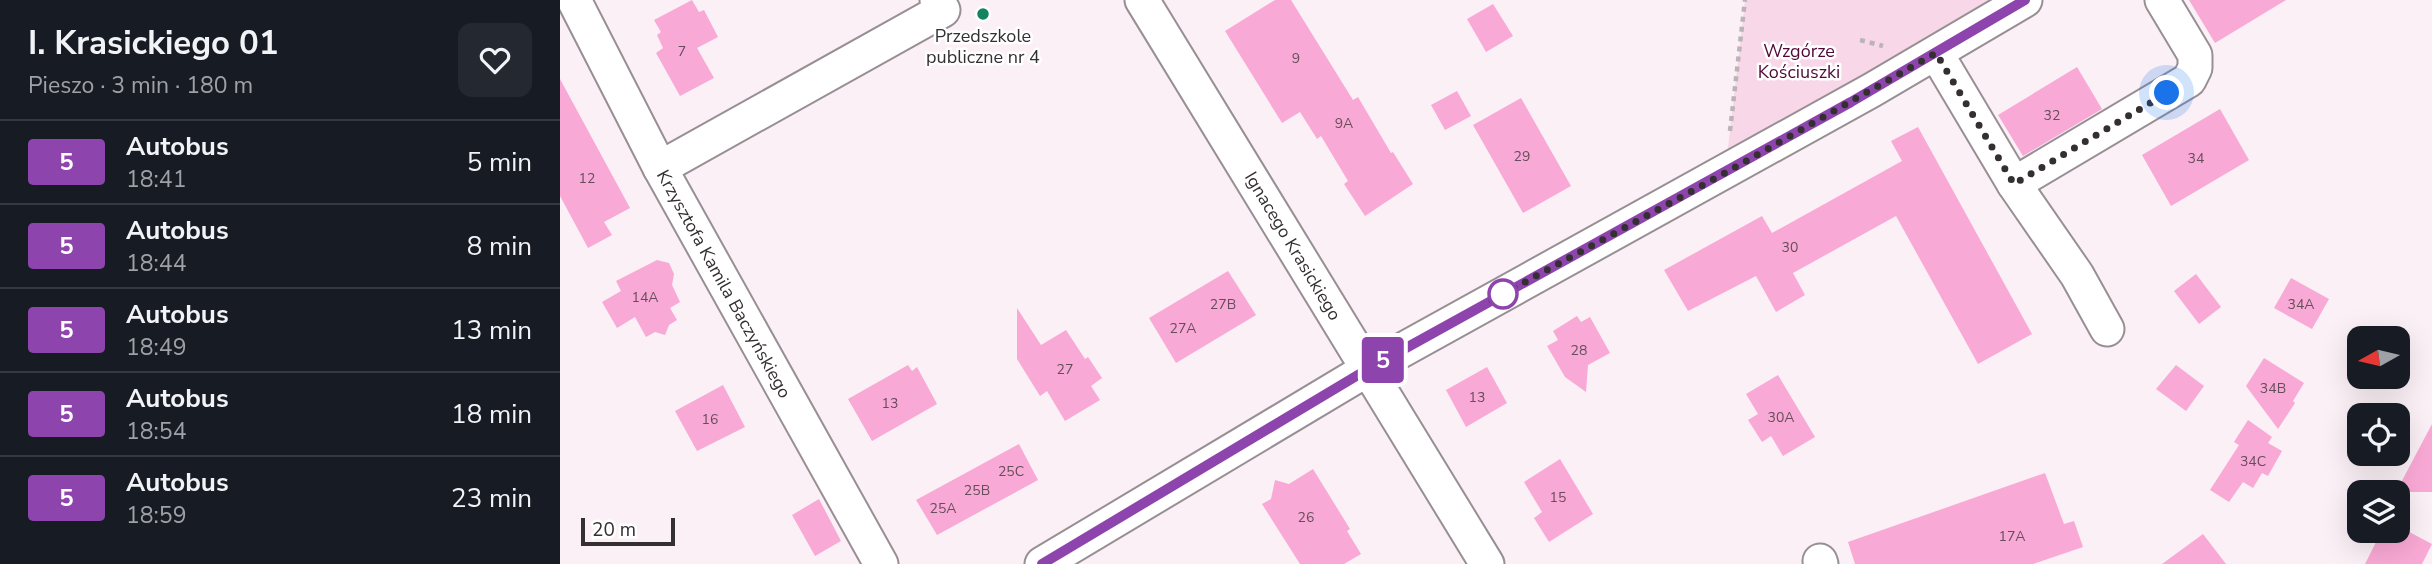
<!DOCTYPE html>
<html lang="pl">
<head>
<meta charset="utf-8">
<style>
  body { margin:0; font-family:"Nunito Sans",sans-serif; background:#242831; color:#f1f3f6; height:100vh; display:flex; flex-direction:column; font-size:26px; white-space:nowrap }
  * { box-sizing:border-box; margin:0 }
  p { font-size:23px; color:#9ea1a6 }
  .icon { flex:none; width:38px; height:38px; fill:none; stroke:currentColor; stroke-width:2; stroke-linecap:round; stroke-linejoin:round }
  .map { position:relative; flex:1; overflow:hidden }
  .sheet { display:flex; flex-direction:column; background:#171b24; width:560px }
  .sheet>* { flex:none }
  .badge { padding:0 14px; border-radius:5px; font-size:24px; line-height:46px }
  .needle { width:46px; rotate:262deg }
  .buttons { position:absolute; left:1787px; top:326px; display:grid; gap:14px }
  .buttons a { display:grid; place-items:center; width:63px; height:63px; border-radius:14px; background:#171b24; box-shadow:0 7px 28px #0002; font-size:35px }
  .scale { position:absolute; left:21px; bottom:18px; width:94px; box-sizing:border-box; padding-left:7px; border:4px solid #343032; border-top:0; font-size:19px; line-height:24px; white-space:nowrap; color:#343032; -webkit-text-stroke:5px #fff; paint-order:stroke }
  .you { position:absolute; width:35px; height:35px; margin:-18px; border:5px solid #fff; border-radius:50%; background:#1a73e8; box-shadow:0 0 0 10px #1a73e833 }
  .map>.badge { position:absolute; translate:-50% -50%; box-shadow:0 0 0 4px #fff }
  .round { display:grid; place-items:center; flex:none; width:74px; height:74px; border-radius:14px; background:#242831 }
  .overview { display:flex; align-items:center; justify-content:space-between; height:119px; padding:0 28px }
  h1 { font-size:33px; font-weight:700; line-height:52px }
  ul { padding:0; list-style:none }
  li { display:flex; align-items:center; gap:21px; height:84px; padding:0 28px; border-top:2px solid #363941 }
  li div { flex:1 }
  li b { display:block; font-size:26px }
  li em { font-style:normal }
  li .badge { min-width:77px; font-weight:700; text-align:center }
  main { display:flex; flex:1; min-height:0 }
  .map>svg:first-child { display:block }
  .green { fill:#f8d8e8 }
  .building { fill:#f9a9d5 }
  .lines { fill:none; stroke-linecap:round; stroke-linejoin:round }
  .minor-casing { stroke:#988f94; stroke-width:37 }
  .path { stroke:#bcb3b7; stroke-width:4.5; stroke-dasharray:5 5; stroke-linecap:butt }
  .minor { stroke:#fff; stroke-width:33 }
  .line-casing { stroke:#fff; stroke-width:16 }
  .line { stroke:#8e44ad; stroke-width:10 }
  .walk { stroke:#343032; stroke-width:7; stroke-dasharray:0 12.6 }
  .poi-dot { fill:#138361; stroke:#fff; stroke-width:2.5 }
  .stop-dot { fill:#fff; stroke:#8e44ad; stroke-width:3.5 }
  .labels { text-anchor:middle; dominant-baseline:central; stroke-width:5; stroke-linejoin:round; paint-order:stroke }
  .number-label { font-size:14px; fill:#654e5b }
  .poi-label { font-size:18px; fill:#343032; stroke:#fff }
  .park-label { font-size:18px; fill:#500a38; stroke:#fff }
  .street-label { font-size:18px; fill:#343032; stroke:#fff }
</style>
</head>
<body>
<main>
<section class="sheet">
<div class="overview"><div><h1>I. Krasickiego 01</h1><p>Pieszo · 3 min · 180 m</p></div><a class="round"><svg class="icon" aria-label="heart" viewBox="0 0 24 24"><path d="M12 20l-8-8c-3-5 5-10 8-4 3-6 11-1 8 4z"/></svg></a></div>
<ul>
<li><span class="badge" style="background:#8e44ad;color:#fff">5</span><div><b>Autobus</b><p>18:41</p></div><em>5 min</em></li>
<li><span class="badge" style="background:#8e44ad;color:#fff">5</span><div><b>Autobus</b><p>18:44</p></div><em>8 min</em></li>
<li><span class="badge" style="background:#8e44ad;color:#fff">5</span><div><b>Autobus</b><p>18:49</p></div><em>13 min</em></li>
<li><span class="badge" style="background:#8e44ad;color:#fff">5</span><div><b>Autobus</b><p>18:54</p></div><em>18 min</em></li>
<li><span class="badge" style="background:#8e44ad;color:#fff">5</span><div><b>Autobus</b><p>18:59</p></div><em>23 min</em></li>
</ul>
</section>
<div class="map">
<svg width="1872" height="564" viewBox="0 0 1872 564">
  <rect width="100%" height="100%" fill="#fbf0f5"/>
  <path class="green" d="M1185 0H1465L1165 173Z"/>
  <g class="building">
    <path d="M132 0 139 12 144 10 158 37 137 48 154 78 120 96 96 53 103 48 97 35 101 32 94 20Z"/>
    <path d="M715 0H731L793 100 798 97 831 153 833 152 853 184 805 216 784 184 788 181 761 136 757 139 740 112 722 123 665 31Z"/>
    <path d="M1629 0H1726L1655 43Z"/>
    <path d="M933 4 953 36 926 52 907 19Z"/>
    <path d="M1517 67 1542 109 1463 156 1438 115Z"/>
    <path d="M0 79 70 208 44 222 52 235 28 248 0 196Z"/>
    <path d="M897 91 911 116 885 130 871 105Z"/>
    <path d="M961 98 1011 186 963 213 913 125Z"/>
    <path d="M1660 109 1689 160 1611 206 1582 155Z"/>
    <path d="M1358 127 1472 334 1418 364 1336 216 1233 273 1245 295 1216 312 1196 276 1128 311 1104 270 1202 216 1212 233 1342 161 1331 141Z"/>
    <path d="M97 260 109 263 114 274 112 285 120 302 110 308 117 320 109 325 105 335 95 332 86 337 75 317 57 328 42 302 61 291 56 281Z"/>
    <path d="M668 271 696 315 616 363 589 318Z"/>
    <path d="M1636 274 1661 307 1639 324 1614 291Z"/>
    <path d="M1731 278 1769 299 1752 329 1714 308Z"/>
    <path d="M457 308 481 345 506 330 525 359 528 357 542 378 531 386 540 400 505 421 487 391 480 396 457 359Z"/>
    <path d="M1017 316 1021 322 1030 317 1050 353 1028 365 1026 392 1005 377 987 346 998 340 993 331Z"/>
    <path d="M1704 358 1744 383 1733 401 1735 403 1718 429 1686 386Z"/>
    <path d="M348 365 352 371 357 367 377 404 312 441 288 399Z"/>
    <path d="M1616 365 1644 386 1626 411 1596 389Z"/>
    <path d="M927 367 947 403 906 427 886 390Z"/>
    <path d="M1218 375 1255 437 1223 456 1211 436 1202 442 1188 420 1198 414 1186 394Z"/>
    <path d="M163 385 185 427 137 451 115 411Z"/>
    <path d="M1688 420 1712 437 1708 443 1722 451 1708 476 1702 473 1693 488 1683 482 1669 502 1650 490 1679 445 1674 442Z"/>
    <path d="M1872 424V492H1836Z"/>
    <path d="M459 444 478 480 377 535 356 500Z"/>
    <path d="M1000 459 1033 514 989 542 974 518 982 512 964 482Z"/>
    <path d="M753 469 790 529 787 531 801 554 784 564H740L702 504 711 499 715 480 729 484Z"/>
    <path d="M1485 473 1504 524 1514 521 1523 547 1473 564H1295L1288 542Z"/>
    <path d="M259 499 281 541 255 556 232 515Z"/>
    <path d="M1838 526 1872 544 1862 564H1805L1822 530H1838Z"/>
    <path d="M1643 534 1666 564H1602Z"/>
  </g>
  <g class="lines">
    <defs>
      <g id="minor">
        <path d="M14 0 100 168 321 564"/>
        <path d="M582 0 927 564"/>
        <path d="M1376 53 1454 184 1629 80 1635 68V55L1602 0"/>
        <path d="M100 168 383 10 377 0"/>
        <path d="M1454 184 1517 275 1547 329"/>
        <path d="M1260 561 1261 564"/>
        <path d="M482 564 808 369 1312 90 1465 0"/>
      </g>
    </defs>
    <use href="#minor" class="minor-casing"/>
    <g class="path">
      <path d="M1300 40 1323 46"/>
      <path d="M1170 131 1185 0"/>
    </g>
    <use href="#minor" class="minor"/>
  </g>
  <g class="lines">
    <defs>
      <path id="line" d="M482 564 808 369 1291 102 1465 0"/>
    </defs>
    <use href="#line" class="line-casing"/>
    <use href="#line" class="line"/>
    <path class="walk" d="M943 294 932 300 1165 173 1376 53 1454 184 1607 93"/>
  </g>
  <circle class="poi-dot" cx="423" cy="14" r="7"/>
  <circle class="stop-dot" cx="943" cy="294" r="14"/>
  <g class="labels">
    <g class="number-label">
      <text x="122" y="51">7</text>
      <text x="736" y="58">9</text>
      <text x="1492" y="115">32</text>
      <text x="784" y="123">9A</text>
      <text x="962" y="156">29</text>
      <text x="1636" y="158">34</text>
      <text x="27" y="178">12</text>
      <text x="1230" y="247">30</text>
      <text x="85" y="297">14A</text>
      <text x="663" y="304">27B</text>
      <text x="1741" y="304">34A</text>
      <text x="623" y="328">27A</text>
      <text x="1019" y="350">28</text>
      <text x="505" y="369">27</text>
      <text x="1713" y="388">34B</text>
      <text x="917" y="397">13</text>
      <text x="330" y="403">13</text>
      <text x="1221" y="417">30A</text>
      <text x="150" y="419">16</text>
      <text x="1693" y="461">34C</text>
      <text x="451" y="471">25C</text>
      <text x="417" y="490">25B</text>
      <text x="998" y="497">15</text>
      <text x="383" y="508">25A</text>
      <text x="746" y="517">26</text>
      <text x="1452" y="536">17A</text>
    </g>
    <g class="poi-label">
      <text x="423" y="36">Przedszkole<tspan x="423" dy="21">publiczne nr 4</tspan></text>
    </g>
    <g class="park-label">
      <text x="1239" y="51">Wzgórze<tspan x="1239" dy="21">Kościuszki</tspan></text>
    </g>
    <g class="street-label">
      <text transform="translate(733 246) rotate(59)">Ignacego Krasickiego</text>
      <text transform="translate(164 284) rotate(61)">Krzysztofa Kamila Baczyńskiego</text>
    </g>
  </g>
</svg>
<div class="buttons">
<a><svg class="needle" viewBox="-14 -14 28 28"><path d="M0-13l5 13h-10z" fill="#e53935"/><path d="M0 13l5-13h-10z" fill="#9ea1a6"/></svg></a>
<a><svg class="icon" aria-label="locate" viewBox="0 0 24 24"><circle cx="12" cy="12" r="6"/><path d="M12 2v4M12 18v4M2 12h4M18 12h4"/></svg></a>
<a><svg class="icon" aria-label="layers" viewBox="0 0 24 24"><path d="M12 4l9 5-9 5-9-5zM3 14l9 5 9-5"/></svg></a>
</div>
<div class="scale">20 m</div>
<div class="you" style="left:1607px;top:93px"></div>
<b class="badge" style="left:823px;top:360px;background:#8e44ad;color:#fff">5</b>
</div>
</main>
</body>
</html>
